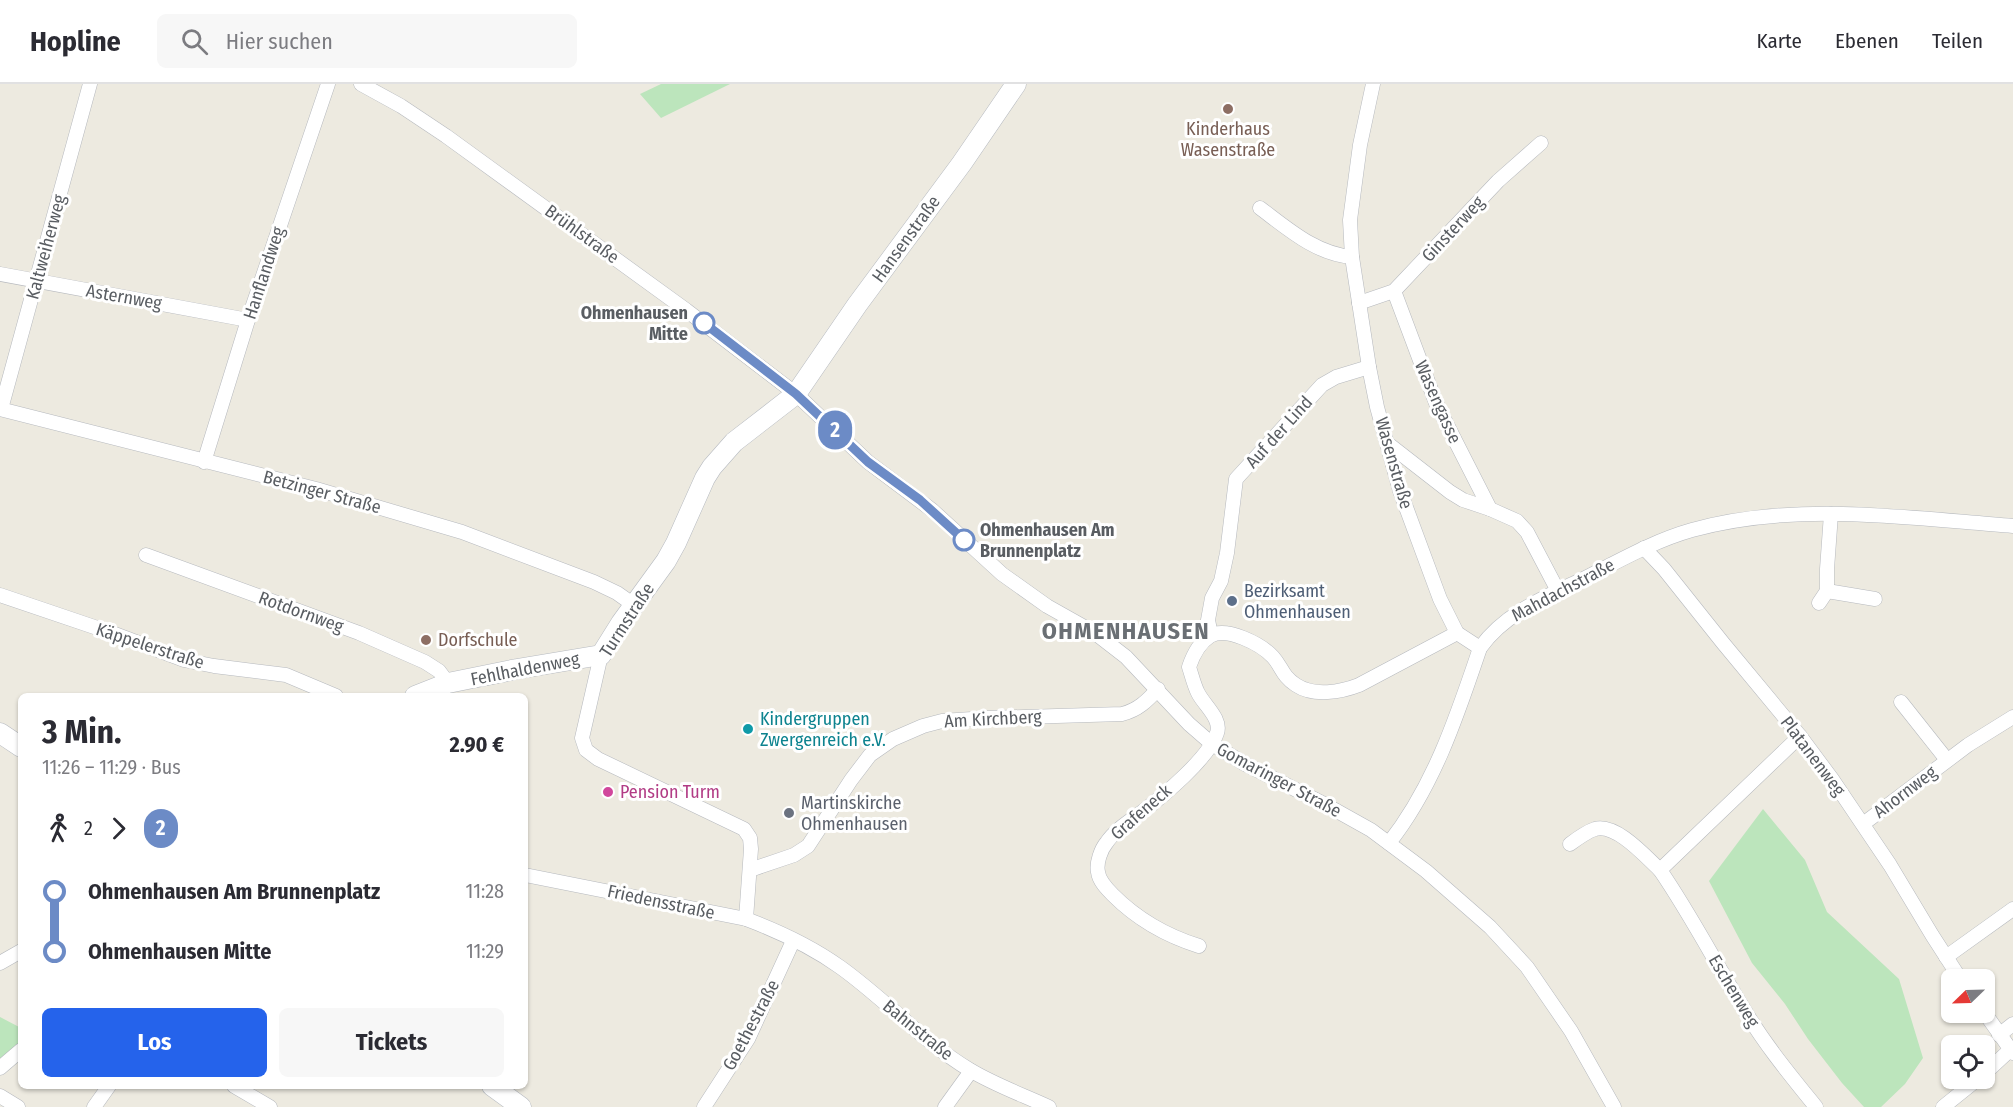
<!DOCTYPE html>
<html lang="de">
<head>
<meta charset="utf-8">
<style>
  body { margin:0; font-family:"Fira Sans Condensed",sans-serif; background:#f7f7f7; color:#2b2b33; height:100vh; display:flex; flex-direction:column; font-size:22px; white-space:nowrap }
  * { box-sizing:border-box; margin:0 }
  p { font-size:20px; color:#7c7c81 }
  .icon { flex:none; width:33px; height:33px; fill:none; stroke:currentColor; stroke-width:2; stroke-linecap:round; stroke-linejoin:round }
  .map { position:relative; flex:1; overflow:hidden }
  .sheet { position:absolute; left:18px; top:609px; width:510px; height:396px; display:flex; flex-direction:column; background:#fff; border-radius:9px; box-shadow:0 2px 4px #0004 }
  .sheet>* { flex:none }
  .badge { padding:0 12px; border-radius:20px; font-size:21px; line-height:39px }
  .needle { width:39px; rotate:247deg }
  .tools { position:absolute; left:1941px; top:885px; display:grid; gap:12px }
  .tools a { display:grid; place-items:center; width:54px; height:54px; border-radius:9px; background:#fff; box-shadow:0 2px 4px #0004; font-size:30px }
  .map>.badge { position:absolute; translate:-50% -50%; box-shadow:0 0 0 3px #fff }
  .legs { display:flex; align-items:center; gap:9px; height:66px; padding:0 24px; font-size:20px }
  .legs p { margin-inline-start:auto }
  .overview { display:flex; align-items:center; justify-content:space-between; height:102px; padding:0 24px }
  h1 { font-size:33px; font-weight:700; line-height:45px }
  .action { display:flex; gap:12px; margin-top:auto; padding:12px 24px }
  .action a { flex:1; height:69px; border-radius:9px; background:#2563eb; color:#fff; font-size:24px; font-weight:700; line-height:69px; text-align:center }
  .action a+a { background:#f7f7f7; color:#2b2b33 }
  ul { padding:0 24px; list-style:none }
  li { display:flex; align-items:center; gap:21px; height:60px; font-size:22px }
  li i { display:grid; place-items:center; width:9px; height:100%; margin:0 8px; background:currentColor }
  li i::after { content:''; width:15px; height:15px; margin:-8px; border:4px solid; border-radius:50%; background:#fff }
  li p { margin-inline-start:auto }
  li:first-child i { background:linear-gradient(#0000 50%,currentColor 0) }
  li:last-child i { background:linear-gradient(currentColor 50%,#0000 0) }
  header { display:flex; align-items:center; gap:36px; box-sizing:border-box; height:84px; padding:0 30px; background:#fff; border-bottom:2px solid #e1e1e2 }
  header strong { font-size:28px }
  nav { display:flex; gap:33px; margin-inline-start:auto; font-size:21px }
  .search { width:420px; height:54px; background:#f7f7f7; display:flex; align-items:center; gap:15px; box-sizing:border-box; padding:0 21px; border-radius:9px; color:#7c7c81; font-size:22px }
  .map>svg:first-child { display:block }
  .green { fill:#bce5bc }
  .lines { fill:none; stroke-linecap:round; stroke-linejoin:round }
  .street-casing { stroke:#b6b9be; stroke-width:15 }
  .secondary-casing { stroke:#b6bac0; stroke-width:21 }
  .street { stroke:#fff; stroke-width:14 }
  .secondary { stroke:#fff; stroke-width:20 }
  .line-1-casing { stroke:#fff; stroke-width:14 }
  .line-1 { stroke:#6c8bc6; stroke-width:9 }
  .education-dot { fill:#8d6e63; stroke:#fff; stroke-width:2 }
  .stop-1-dot { fill:#fff; stroke:#6c8bc6; stroke-width:3 }
  .service-dot { fill:#5c6f8a; stroke:#fff; stroke-width:2 }
  .culture-dot { fill:#0f9aa8; stroke:#fff; stroke-width:2 }
  .hotel-dot { fill:#d1479c; stroke:#fff; stroke-width:2 }
  .worship-dot { fill:#6b7280; stroke:#fff; stroke-width:2 }
  .labels { text-anchor:middle; dominant-baseline:central; stroke-width:6; stroke-linejoin:round; paint-order:stroke }
  .education-label { font-size:18px; fill:#785e54; stroke:#fff }
  .street-label { font-size:18px; fill:#595d62; stroke:#fff }
  .stop-label { font-size:18px; font-weight:bold; fill:#595d62; stroke:#fff; text-anchor:end }
  .service-label { font-size:18px; fill:#4e5e75; stroke:#fff; text-anchor:start }
  .culture-label { font-size:18px; fill:#0d838f; stroke:#fff; text-anchor:start }
  .hotel-label { font-size:18px; fill:#b23c85; stroke:#fff; text-anchor:start }
  .worship-label { font-size:18px; fill:#5b616d; stroke:#fff; text-anchor:start }
  .district-label { font-size:24px; font-weight:bold; letter-spacing:1.5px; fill:#6a6f74; stroke:#fff }
</style>
</head>
<body>
<header>
<strong>Hopline</strong>
<div class="search"><svg class="icon" aria-label="search" viewBox="0 0 24 24"><circle cx="10" cy="10" r="6"/><path d="M15 15l6 6"/></svg>Hier suchen</div>
<nav><a>Karte</a><a>Ebenen</a><a>Teilen</a></nav>
</header>
<div class="map">
<svg width="2013" height="1023" viewBox="0 0 2013 1023">
  <rect width="100%" height="100%" fill="#edeae0"/>
  <g class="green">
    <path d="M661 0H730L661 34 640 10Z"/>
    <path d="M1763 725 1805 776 1827 828 1899 895 1923 974 1905 1000 1881 1023H1864L1842 999 1808 955 1785 920 1752 879 1709 797Z"/>
    <path d="M0 933 21 944V966L0 984Z"/>
  </g>
  <g class="lines">
    <defs>
      <g id="street">
        <path d="M361 0 401 22 446 52 686 226 796 310 868 378 932 426 1002 490 1047 522 1095 549 1126 573 1189 640 1212 660 1245 680 1328 722 1371 746 1426 787 1490 843 1527 883 1571 947 1614 1023"/>
        <path d="M1373 0 1360 61 1350 136 1352 173 1369 283 1377 323 1400 407 1440 515 1457 549 1480 564"/>
        <path d="M1260 124C1288 145 1316 170 1352 173"/>
        <path d="M0 190 248 236"/>
        <path d="M1394 207 1436 319 1490 425 1517 437 1527 448 1558 507"/>
        <path d="M1359 219 1394 207 1498 97 1541 59"/>
        <path d="M0 325 316 405 462 448 594 498 617 509 634 521"/>
        <path d="M1 325 90 0"/>
        <path d="M1387 359 1450 408 1463 416 1490 425"/>
        <path d="M204 378 248 236 328 0"/>
        <path d="M1644 464 1664 485 1723 559 1800 652 1832 695 1890 781 1932 851 1961 896"/>
        <path d="M146 471 359 549 425 578 439 587 448 599"/>
        <path d="M1827 507 1875 515"/>
        <path d="M0 511 115 550 184 576 214 582 286 591 336 612"/>
        <path d="M1819 519 1827 507V485L1831 430"/>
        <path d="M1211 551 1208 536 1212 514 1221 497 1227 469 1236 395 1322 301 1336 293 1369 283"/>
        <path d="M601 571 582 654 586 666 598 675 744 745 750 754 751 765 746 835"/>
        <path d="M1901 618 1947 676"/>
        <path d="M1800 652 1660 786C1691 831 1716 880 1745 927 1766 962 1791 992 1816 1023"/>
        <path d="M1863 740 1968 661 2013 633"/>
        <path d="M1389 759C1434 702 1457 632 1480 564 1504 530 1545 513 1581 496 1617 478 1653 457 1692 446 1796 417 1908 434 2013 442"/>
        <path d="M1570 760C1578 754 1586 748 1595 745 1616 739 1645 772 1660 786"/>
        <path d="M750 786 794 771 808 762 851 696 870 671 893 655 923 642 942 637 987 634 1122 630C1138 626 1147 617 1158 605"/>
        <path d="M525 791 746 835C778 847 812 863 840 883 885 915 922 957 970 986 995 1001 1023 1011 1049 1023"/>
        <path d="M1199 862C1167 852 1137 835 1113 811 1107 805 1099 797 1098 788 1096 779 1101 765 1107 758 1115 746 1130 737 1142 728 1163 712 1209 674 1217 649 1222 635 1204 621 1198 609 1194 601 1192 592 1189 583 1193 571 1199 559 1210 552 1226 542 1261 560 1273 573 1282 583 1282 592 1296 601 1314 613 1341 608 1359 601L1457 549"/>
        <path d="M1946 873 2013 825"/>
        <path d="M0 879 21 867"/>
        <path d="M1984 928 2013 969"/>
        <path d="M1999 951 2013 940"/>
        <path d="M0 984 21 966"/>
        <path d="M1984 990 2010 966"/>
        <path d="M234 1002 270 1023"/>
        <path d="M0 1012 18 1023"/>
        <path d="M94 1023 109 1002"/>
        <path d="M704 1023 748 955 793 857"/>
        <path d="M945 1023 971 987"/>
        <path d="M1943 1023 1979 994"/>
      </g>
      <g id="secondary">
        <path d="M415 612 448 599 517 585 601 571 621 539 666 477 676 459 705 394 712 383 734 358 796 310 857 221 962 79 1016 0"/>
        <path d="M0 649 21 663"/>
        <path d="M492 1002 521 1023"/>
      </g>
    </defs>
    <use href="#street" class="street-casing"/>
    <use href="#secondary" class="secondary-casing"/>
    <use href="#street" class="street"/>
    <use href="#secondary" class="secondary"/>
  </g>
  <g class="lines">
    <defs>
      <path id="line-1" d="M704 239 796 310 868 378 920 416 964 456"/>
    </defs>
    <use href="#line-1" class="line-1-casing"/>
    <use href="#line-1" class="line-1"/>
  </g>
  <g class="education-dot">
    <circle cx="1228" cy="25" r="6"/>
    <circle cx="426" cy="556" r="6"/>
  </g>
  <g class="stop-1-dot">
    <circle cx="704" cy="239" r="10"/>
    <circle cx="964" cy="456" r="10"/>
  </g>
  <circle class="service-dot" cx="1232" cy="517" r="6"/>
  <circle class="culture-dot" cx="748" cy="645" r="6"/>
  <circle class="hotel-dot" cx="608" cy="708" r="6"/>
  <circle class="worship-dot" cx="789" cy="729" r="6"/>
  <g class="labels">
    <g class="education-label">
      <text x="1228" y="45">Kinderhaus<tspan x="1228" dy="21">Wasenstraße</tspan></text>
      <text x="438" y="556" text-anchor="start">Dorfschule</text>
    </g>
    <g class="street-label">
      <text transform="translate(1453 145) rotate(-47)">Ginsterweg</text>
      <text transform="translate(582 150) rotate(36)">Brühlstraße</text>
      <text transform="translate(906 155) rotate(-54)">Hansenstraße</text>
      <text transform="translate(46 163) rotate(-75)">Kaltweiherweg</text>
      <text transform="translate(264 189) rotate(-72)">Hanflandweg</text>
      <text transform="translate(124 213) rotate(10)">Asternweg</text>
      <text transform="translate(1438 318) rotate(66)">Wasengasse</text>
      <text transform="translate(1279 348) rotate(-48)">Auf der Lind</text>
      <text transform="translate(1394 379) rotate(74)">Wasenstraße</text>
      <text transform="translate(322 408) rotate(15)">Betzinger Straße</text>
      <text transform="translate(1563 506) rotate(-28)">Mahdachstraße</text>
      <text transform="translate(301 528) rotate(20)">Rotdornweg</text>
      <text transform="translate(627 536) rotate(-57)">Turmstraße</text>
      <text transform="translate(150 562) rotate(18)">Käppelerstraße</text>
      <text transform="translate(525 585) rotate(-11)">Fehlhaldenweg</text>
      <text transform="translate(993 635) rotate(-3)">Am Kirchberg</text>
      <text transform="translate(1813 672) rotate(53)">Platanenweg</text>
      <text transform="translate(1279 696) rotate(28)">Gomaringer Straße</text>
      <text transform="translate(1905 708) rotate(-37)">Ahornweg</text>
      <text transform="translate(1141 728) rotate(-41)">Grafeneck</text>
      <text transform="translate(661 818) rotate(12)">Friedensstraße</text>
      <text transform="translate(1734 907) rotate(59)">Eschenweg</text>
      <text transform="translate(751 941) rotate(-62)">Goethestraße</text>
      <text transform="translate(918 946) rotate(39)">Bahnstraße</text>
    </g>
    <g class="stop-label">
      <text x="688" y="229">Ohmenhausen<tspan x="688" dy="21">Mitte</tspan></text>
      <text x="980" y="446" text-anchor="start">Ohmenhausen Am<tspan x="980" dy="21">Brunnenplatz</tspan></text>
    </g>
    <g class="service-label">
      <text x="1244" y="507">Bezirksamt<tspan x="1244" dy="21">Ohmenhausen</tspan></text>
    </g>
    <g class="culture-label">
      <text x="760" y="635">Kindergruppen<tspan x="760" dy="21">Zwergenreich e.V.</tspan></text>
    </g>
    <g class="hotel-label">
      <text x="620" y="708">Pension Turm</text>
    </g>
    <g class="worship-label">
      <text x="801" y="719">Martinskirche<tspan x="801" dy="21">Ohmenhausen</tspan></text>
    </g>
    <g class="district-label">
      <text x="1126" y="547">OHMENHAUSEN</text>
    </g>
  </g>
</svg>
<div class="tools">
<a><svg class="needle" viewBox="-14 -14 28 28"><path d="M0-13l5 13h-10z" fill="#e53935"/><path d="M0 13l5-13h-10z" fill="#7c7c81"/></svg></a>
<a><svg class="icon" aria-label="locate" viewBox="0 0 24 24"><circle cx="12" cy="12" r="6"/><path d="M12 2v4M12 18v4M2 12h4M18 12h4"/></svg></a>
</div>
<b class="badge" style="left:835px;top:346px;background:#6c8bc6;color:#fff">2</b>
<section class="sheet">
<div class="overview"><div><h1>3 Min.</h1><p>11:26 – 11:29 · Bus</p></div><b>2.90 €</b></div>
<div class="legs"><svg class="icon" aria-label="walk" viewBox="0 0 24 24"><circle cx="13" cy="4" r="2"/><path d="M13 8l-2 6 4 7M11 14l-3 7M7 12l3-4h3l4 4"/></svg>2<svg class="icon" aria-label="forward" viewBox="0 0 24 24"><path d="M9 5l7 7-7 7"/></svg><b class="badge" style="background:#6c8bc6;color:#fff">2</b></div>
<ul>
<li><i style="color:#6c8bc6"></i><b>Ohmenhausen Am Brunnenplatz</b><p>11:28</p></li>
<li><i style="color:#6c8bc6"></i><b>Ohmenhausen Mitte</b><p>11:29</p></li>
</ul>
<div class="action"><a>Los</a><a>Tickets</a></div>
</section>
</div>
</body>
</html>
